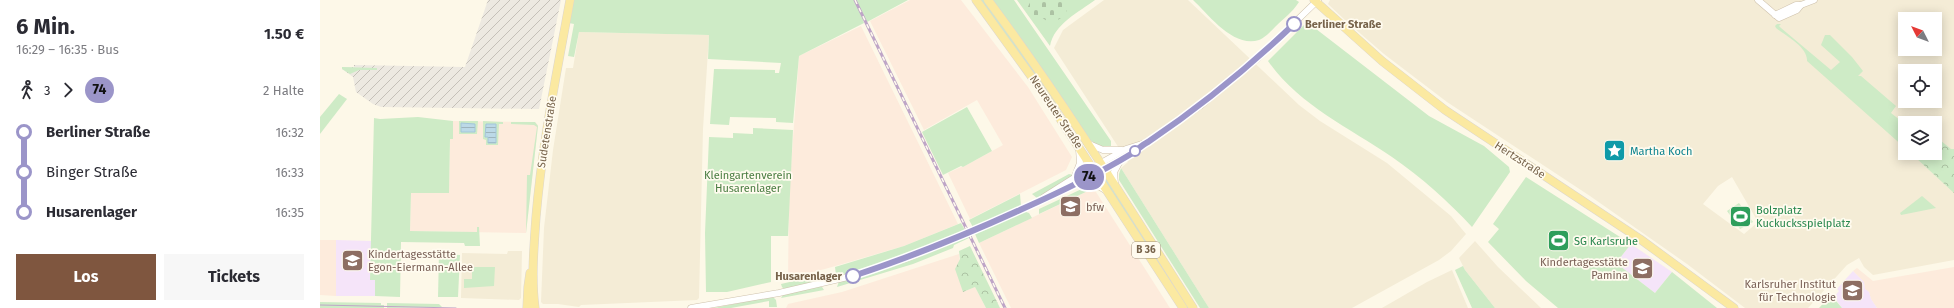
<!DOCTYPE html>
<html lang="de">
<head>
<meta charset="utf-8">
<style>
  body { margin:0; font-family:"Fira Sans",sans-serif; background:#f7f7f7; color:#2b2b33; height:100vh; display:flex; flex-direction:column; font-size:15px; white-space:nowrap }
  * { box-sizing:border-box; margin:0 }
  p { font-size:13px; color:#7c7c81 }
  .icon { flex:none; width:22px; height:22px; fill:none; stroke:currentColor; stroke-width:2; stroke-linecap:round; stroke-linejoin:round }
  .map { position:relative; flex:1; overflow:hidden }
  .sheet { display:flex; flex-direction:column; background:#fff; width:320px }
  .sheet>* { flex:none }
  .badge { padding:0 8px; border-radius:13px; font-size:14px; line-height:26px }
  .needle { width:26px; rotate:312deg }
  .controls { position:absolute; left:1578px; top:12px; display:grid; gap:8px }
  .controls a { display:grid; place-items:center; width:44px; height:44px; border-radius:0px; background:#fff; box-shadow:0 2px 10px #0003; font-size:20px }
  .map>.badge { position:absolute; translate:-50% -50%; box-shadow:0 0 0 2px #fff }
  .legs { display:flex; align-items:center; gap:6px; height:44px; padding:0 16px; font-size:13px }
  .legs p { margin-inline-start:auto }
  .summary { display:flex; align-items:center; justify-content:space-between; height:68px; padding:0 16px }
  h1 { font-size:22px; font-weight:700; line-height:30px }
  .cta { display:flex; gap:8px; margin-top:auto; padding:8px 16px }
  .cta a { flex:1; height:46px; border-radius:0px; background:#7f563f; color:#fff; font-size:16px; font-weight:700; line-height:46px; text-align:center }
  .cta a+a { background:#f7f7f7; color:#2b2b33 }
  ul { padding:0 16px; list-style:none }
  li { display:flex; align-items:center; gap:14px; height:40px; font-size:15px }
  li i { display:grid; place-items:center; width:6px; height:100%; margin:0 5px; background:currentColor }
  li i::after { content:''; width:10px; height:10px; margin:-5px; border:3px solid; border-radius:50%; background:#fff }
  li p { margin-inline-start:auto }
  li:first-child i { background:linear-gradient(#0000 50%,currentColor 0) }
  li:last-child i { background:linear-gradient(currentColor 50%,#0000 0) }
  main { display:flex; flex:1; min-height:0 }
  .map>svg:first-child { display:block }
  .residential { fill:#f4ecd6; fill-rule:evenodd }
  .commercial { fill:#fdebdc }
  .industrial { fill:url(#industrial-furrows) }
  .education { fill:#f5e4f9 }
  .green { fill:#ceebc6 }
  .forest { fill:url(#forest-crowns) }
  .cemetery { fill:url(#cemetery-stones) }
  .water { fill:url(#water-rules); stroke:#a2c6d9 }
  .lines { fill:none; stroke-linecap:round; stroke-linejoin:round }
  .minor-casing { stroke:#cfc2ad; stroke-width:7 }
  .major-casing { stroke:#dcd6d0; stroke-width:9 }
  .minor { stroke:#fff; stroke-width:6 }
  .major { stroke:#fbe9a1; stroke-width:8 }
  .tram { stroke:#bea5c7; stroke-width:1 }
  .rail-casing { stroke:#bea5c7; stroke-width:3 }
  .rail { stroke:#fffbef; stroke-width:1.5; stroke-dasharray:4.5; stroke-linecap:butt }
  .line-1-casing { stroke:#fff; stroke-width:9 }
  .line-1 { stroke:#9b95c9; stroke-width:6 }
  .stop-1-dot { fill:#fff; stroke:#9b95c9; stroke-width:2 }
  .labels { text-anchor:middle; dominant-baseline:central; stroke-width:3.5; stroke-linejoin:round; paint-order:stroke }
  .shield { fill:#fffbef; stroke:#a0917c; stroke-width:1 }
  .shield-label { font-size:10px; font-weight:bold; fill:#77634b }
  .stop-label { font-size:11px; font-weight:bold; fill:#77634b; stroke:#fffbef; text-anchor:start }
  .street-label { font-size:11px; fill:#77634b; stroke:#fffbef }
  .culture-label { font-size:11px; fill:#0d838f; stroke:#fffbef; text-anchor:start }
  .park-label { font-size:11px; fill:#4a7d42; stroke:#fffbef }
  .education-label { font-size:11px; fill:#785e54; stroke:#fffbef; text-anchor:start }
  .leisure-label { font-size:11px; fill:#27864d; stroke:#fffbef; text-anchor:start }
</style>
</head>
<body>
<main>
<section class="sheet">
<div class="summary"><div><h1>6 Min.</h1><p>16:29 – 16:35 · Bus</p></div><b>1.50 €</b></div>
<div class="legs"><svg class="icon" aria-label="walk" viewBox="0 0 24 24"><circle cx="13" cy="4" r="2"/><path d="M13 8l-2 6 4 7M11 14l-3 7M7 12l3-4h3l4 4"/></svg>3<svg class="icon" aria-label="forward" viewBox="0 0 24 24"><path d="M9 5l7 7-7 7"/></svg><b class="badge" style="background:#9b95c9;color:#111">74</b><p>2 Halte</p></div>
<ul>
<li><i style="color:#9b95c9"></i><b>Berliner Straße</b><p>16:32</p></li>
<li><i style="color:#9b95c9"></i><span>Binger Straße</span><p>16:33</p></li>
<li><i style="color:#9b95c9"></i><b>Husarenlager</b><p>16:35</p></li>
</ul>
<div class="cta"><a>Los</a><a>Tickets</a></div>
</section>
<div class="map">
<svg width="1634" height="308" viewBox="0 0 1634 308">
  <defs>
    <pattern id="industrial-furrows" width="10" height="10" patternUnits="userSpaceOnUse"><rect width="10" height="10" fill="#ede9e1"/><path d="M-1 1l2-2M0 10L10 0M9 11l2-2" fill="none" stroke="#c5c0b8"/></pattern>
    <pattern id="forest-crowns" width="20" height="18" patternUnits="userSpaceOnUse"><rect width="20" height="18" fill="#ceebc6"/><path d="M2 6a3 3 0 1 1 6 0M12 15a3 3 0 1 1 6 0" fill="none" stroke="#acc2a3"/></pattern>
    <pattern id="cemetery-stones" width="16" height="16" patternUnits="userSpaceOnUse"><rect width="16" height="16" fill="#ceebc6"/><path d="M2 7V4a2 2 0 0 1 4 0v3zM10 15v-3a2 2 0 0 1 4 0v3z" fill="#acc2a3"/></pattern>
    <pattern id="water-rules" width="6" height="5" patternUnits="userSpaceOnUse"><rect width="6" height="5" fill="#bcd9e7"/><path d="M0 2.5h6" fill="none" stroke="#9eb4bd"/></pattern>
  </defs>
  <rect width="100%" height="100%" fill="#fdf8e8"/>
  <g class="residential">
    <path d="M784 0H868L979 105 1000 121 1067 163 1131 216 1146 234 1131 251 1119 260 1032 308H889L801 168 808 162 734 48 743 30Z"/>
    <path d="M1010 0H1634V260L1553 275 1544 267 1539 258 1527 265 1488 308H1425L1367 264 1270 196 1127 102 1064 54 1027 22 1008 4ZM1585 19H1615V49H1585ZM1585 71H1615V101H1585ZM1585 123H1615V153H1585ZM1412 177 1438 222 1424 234 1383 204 1398 186Z"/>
    <path d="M259 32 389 35 383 129 379 298 377 300 261 305 259 307 238 304H223L221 302 224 228 233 150 246 68H253Z"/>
    <path d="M1155 241 1178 267 1221 308H1175L1145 270 1139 258Z"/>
    <path d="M188 251H202L201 298 199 300 141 298 142 253 187 254Z"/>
    <path d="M1132 270 1148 308H1062L1107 282Z"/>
  </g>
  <g class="commercial">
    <path d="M590 0H641L708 87 752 157 746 170 650 219 628 173 641 167H643L683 145 657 100 604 130 550 21Z"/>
    <path d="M541 26 638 224 584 246 505 269 468 278 469 195 479 56Z"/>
    <path d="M133 121 215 122 218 125 206 233 90 231 91 192 129 193 130 139H133Z"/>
    <path d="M770 190 776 192 850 308H691L659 243Z"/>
    <path d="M0 240H16V296L0 295Z"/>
    <path d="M639 254 643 292 655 287 666 308H466L468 304 522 292Z"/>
    <path d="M1634 267V308H1557L1551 299 1549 292 1545 289 1544 282 1533 271 1537 268 1553 281Z"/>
  </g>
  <path class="industrial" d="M168 0H241L219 109 61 107 53 104 36 92 33 77 22 69V67H34V65L145 67Z"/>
  <g class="education">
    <path d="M16 240 51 241 50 279 55 280V296H16Z"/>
    <path d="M1311 244 1352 272 1335 293 1296 263Z"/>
    <path d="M1533 271 1544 282 1545 289 1549 292 1551 299 1557 308H1522L1514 297 1519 291 1517 289Z"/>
  </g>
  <g class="green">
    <path d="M253 0H588L547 22 545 19 543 20 544 23 479 56 473 123 456 122V118L410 117 409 125 390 124 394 69 455 70V73H459L461 63 388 59 389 35 259 32 254 57 248 56 254 24 249 23Z"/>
    <path d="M659 0H664L693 37 773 155 771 156 741 110 729 96Z"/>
    <path d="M671 0H694L791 141V146H783L782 148 770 140Z"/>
    <path d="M697 0H775C759 12 734 24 730 46Z"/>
    <path d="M873 0H976L979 2C972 13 964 18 955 27 951 31 945 38 939 40 913 48 889 15 873 0Z"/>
    <path d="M987 22 1109 116 1164 146 1189 167 1190 172 1152 227C1128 201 1101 177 1072 157 1028 127 979 105 948 61Z"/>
    <path d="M1457 24H1461L1459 26 1461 28 1511 70 1520 62 1501 45 1505 35H1510L1532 57 1543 71 1538 76H1541L1576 106 1571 113 1585 124V148L1487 61C1488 47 1466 36 1456 28L1455 26Z"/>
    <path d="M22 67 57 68V70H39L30 74 22 69Z"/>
    <path d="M19 94 27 99 0 134V117Z"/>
    <path d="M647 107 672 151 643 167 641 166 623 175 602 132Z"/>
    <path d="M98 117 133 121V139H130L129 193H91L90 231 157 232V227H159L160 246H145L144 243 81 242 80 297 55 296V280H50L54 118 60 119Z"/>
    <path d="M139 121H158L157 134H139Z"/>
    <path d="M163 121 183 122V124H179L178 145H166V140L163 139Z"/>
    <path d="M191 122H215L218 126 206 233H165H206L207 175H210L217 127 214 125 191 124Z"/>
    <path d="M433 128 473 130 468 236H451V282L407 292H386L385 233 389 137 413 138V133L433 134Z"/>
    <path d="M801 168 889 308H880L799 180V174Z"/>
    <path d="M749 174 753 175 717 198 712 194Z"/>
    <path d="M1206 177 1311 244 1296 263 1335 293 1352 272 1397 308H1238L1206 281 1168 242 1179 229 1173 224Z"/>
    <path d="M786 179 870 308H867L784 180Z"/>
    <path d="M766 187H770V190L719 214V209Z"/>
    <path d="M700 194 701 206 654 229 649 220Z"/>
    <path d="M1602 196 1616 208 1581 215 1580 213Z"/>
    <path d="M1419 203 1433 222 1420 229 1407 211Z"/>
    <path d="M703 211 709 213 712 218 659 243 655 234Z"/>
    <path d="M641 223 646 232C604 250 558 265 519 276L516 275 515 267 584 246Z"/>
    <path d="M649 236V238L634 245 633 248 593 264 517 287 519 281 596 258Z"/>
    <path d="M119 254 140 255 138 297H118Z"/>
    <path d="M1143 266 1145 270 1175 308H1152L1135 270Z"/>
    <path d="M152 267H175L174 286 144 288V279H152Z"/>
    <path d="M504 274V280L464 289 462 287 461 284Z"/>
    <path d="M498 287H502L504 290 461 298 463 295Z"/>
    <path d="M1511 295 1522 308H1499Z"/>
    <path d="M452 296 456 300 457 307H449V301L411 308H394Z"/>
    <path d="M0 302 61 303V305H64V308H0Z"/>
    <path d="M67 303 119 304 122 307 67 308Z"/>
  </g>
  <g class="forest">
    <path d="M1615 136 1631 149H1634V193L1596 158V153H1615Z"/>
    <path d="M650 246 680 308H666L655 287 643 292 635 269 640 259 639 251Z"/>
  </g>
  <path class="cemetery" d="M711 0H754L749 3C747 15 741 20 730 23L721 17 714 19 710 17 707 9Z"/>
  <g class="water">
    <path d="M141 123 155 124V132H141Z"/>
    <path d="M166 124H176V143H168V137H165Z"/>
  </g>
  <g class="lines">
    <defs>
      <g id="minor">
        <path d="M1438 0 1459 18 1477 10 1481 5"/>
        <path d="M1455 15 1476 5H1481L1494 0"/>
        <path d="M769 144 783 150H802"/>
        <path d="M755 176 760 163 759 149"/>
        <path d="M758 183 775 184 785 190"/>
        <path d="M795 184 794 172 800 161"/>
        <path d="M724 197 754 178 806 149 825 143"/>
        <path d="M371 308 459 293 532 276 585 259 620 245 732 196 811 154 880 106 938 58 998 0"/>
      </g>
      <g id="major">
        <path d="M656 0 724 94 863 308"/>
        <path d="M668 0C742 99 807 204 873 308"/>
        <path d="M994 0 1062 61 1125 110 1320 239 1414 308"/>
        <path d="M207 308 208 287 210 273"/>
        <path d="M215 308C211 278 214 247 216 217 222 144 237 72 250 0"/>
      </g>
    </defs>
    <use href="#minor" class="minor-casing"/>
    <use href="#major" class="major-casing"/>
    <use href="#minor" class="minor"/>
    <use href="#major" class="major"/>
    <path class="tram" d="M0 305 136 308"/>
    <defs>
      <path id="rail" d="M535 0 685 308"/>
    </defs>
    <use href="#rail" class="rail-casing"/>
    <use href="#rail" class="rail"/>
  </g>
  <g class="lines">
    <defs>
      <path id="line-1" d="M533 276C591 257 645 235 700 210 738 193 775 176 811 154 817 150 822 145 828 142 880 107 928 68 974 24"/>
    </defs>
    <use href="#line-1" class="line-1-casing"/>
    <use href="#line-1" class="line-1"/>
  </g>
  <defs>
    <symbol id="sight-square" viewBox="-11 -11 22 22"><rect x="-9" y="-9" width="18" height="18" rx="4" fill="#0f9aa8" stroke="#fffbef"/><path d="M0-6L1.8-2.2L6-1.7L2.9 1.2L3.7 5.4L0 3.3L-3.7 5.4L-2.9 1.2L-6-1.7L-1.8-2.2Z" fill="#fff"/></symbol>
    <symbol id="university-square" viewBox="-11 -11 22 22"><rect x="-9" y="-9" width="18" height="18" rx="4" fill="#8d6e63" stroke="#fffbef"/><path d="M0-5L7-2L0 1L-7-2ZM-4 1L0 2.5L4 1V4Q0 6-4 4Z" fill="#fff"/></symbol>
    <symbol id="stadium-square" viewBox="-11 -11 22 22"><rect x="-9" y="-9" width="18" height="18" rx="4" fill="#2e9e5b" stroke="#fffbef"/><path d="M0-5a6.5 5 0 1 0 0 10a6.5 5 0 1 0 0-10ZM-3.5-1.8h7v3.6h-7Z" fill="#fff"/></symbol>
    <symbol id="school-square" viewBox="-11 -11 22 22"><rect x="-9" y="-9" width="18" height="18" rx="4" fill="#8d6e63" stroke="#fffbef"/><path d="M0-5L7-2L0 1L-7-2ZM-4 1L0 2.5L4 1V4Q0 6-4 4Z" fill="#fff"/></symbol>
  </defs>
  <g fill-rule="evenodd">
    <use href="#sight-square" x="1282" y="138" width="25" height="25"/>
    <use href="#university-square" x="738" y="194" width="25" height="25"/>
    <use href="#stadium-square" x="1408" y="204" width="25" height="25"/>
    <use href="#stadium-square" x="1226" y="228" width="25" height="25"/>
    <use href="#school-square" x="20" y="248" width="25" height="25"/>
    <use href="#school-square" x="1310" y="256" width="25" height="25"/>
    <use href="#university-square" x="1520" y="278" width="25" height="25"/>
  </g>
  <g class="stop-1-dot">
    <circle cx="974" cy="24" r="7"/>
    <circle cx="815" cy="151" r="5"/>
    <circle cx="533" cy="276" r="7"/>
  </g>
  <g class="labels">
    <rect class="shield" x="812" y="242" width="28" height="16" rx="3"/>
    <g class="shield-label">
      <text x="826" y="250">B 36</text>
    </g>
    <g class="stop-label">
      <text x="985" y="24">Berliner Straße</text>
      <text x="522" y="276" text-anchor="end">Husarenlager</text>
    </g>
    <g class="street-label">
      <text transform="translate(736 112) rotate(56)">Neureuter Straße</text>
      <text transform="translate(227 132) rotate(-81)">Sudetenstraße</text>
      <text transform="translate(1200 160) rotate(33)">Hertzstraße</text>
    </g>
    <g class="culture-label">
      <text x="1310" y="151">Martha Koch</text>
    </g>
    <g class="park-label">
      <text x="428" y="175">Kleingartenverein<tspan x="428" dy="13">Husarenlager</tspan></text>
    </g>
    <g class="education-label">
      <text x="766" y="207">bfw</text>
      <text x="48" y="254">Kindertagesstätte<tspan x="48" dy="13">Egon-Eiermann-Allee</tspan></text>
      <text x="1308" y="262" text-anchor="end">Kindertagesstätte<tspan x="1308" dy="13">Pamina</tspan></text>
      <text x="1516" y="284" text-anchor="end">Karlsruher Institut<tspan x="1516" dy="13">für Technologie</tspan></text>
    </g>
    <g class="leisure-label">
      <text x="1436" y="210">Bolzplatz<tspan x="1436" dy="13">Kuckucksspielplatz</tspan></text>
      <text x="1254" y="241">SG Karlsruhe</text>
    </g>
  </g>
</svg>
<div class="controls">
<a><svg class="needle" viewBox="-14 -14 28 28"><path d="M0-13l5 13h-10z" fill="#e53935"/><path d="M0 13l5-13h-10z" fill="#7c7c81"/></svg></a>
<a><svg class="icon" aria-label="locate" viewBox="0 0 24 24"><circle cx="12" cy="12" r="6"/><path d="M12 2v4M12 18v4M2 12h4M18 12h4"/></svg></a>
<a><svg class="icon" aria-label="layers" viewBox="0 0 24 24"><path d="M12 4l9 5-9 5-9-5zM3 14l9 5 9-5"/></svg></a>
</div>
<b class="badge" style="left:769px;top:177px;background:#9b95c9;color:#111">74</b>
</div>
</main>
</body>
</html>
